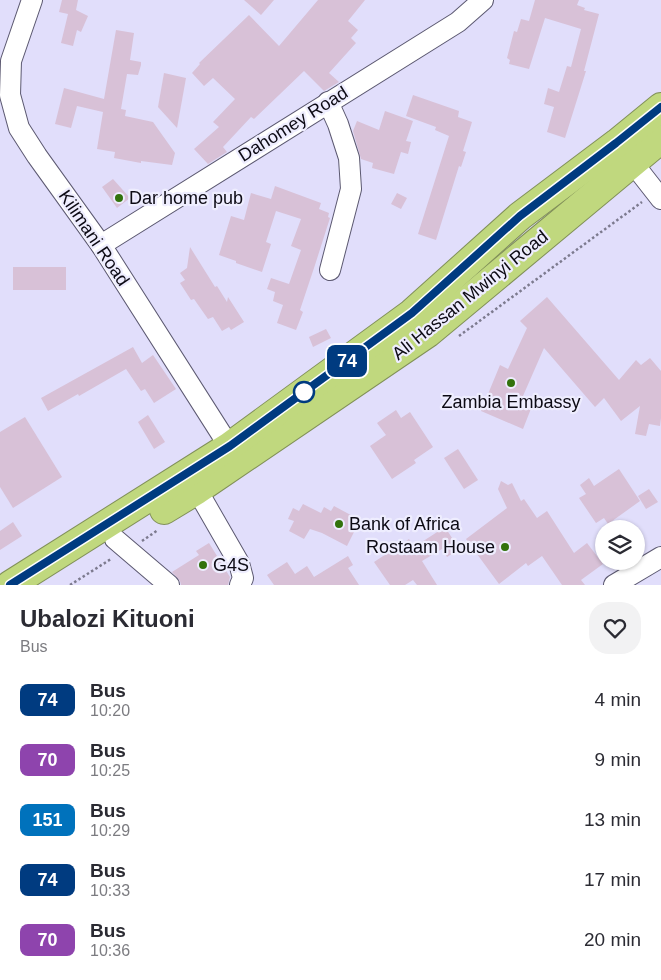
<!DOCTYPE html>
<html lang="en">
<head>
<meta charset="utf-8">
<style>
  body { margin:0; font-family:Arial,sans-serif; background:#f2f2f3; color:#2b2b33; height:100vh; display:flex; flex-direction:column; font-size:19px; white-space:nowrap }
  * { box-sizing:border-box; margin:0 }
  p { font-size:16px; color:#7c7c81 }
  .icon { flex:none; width:28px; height:28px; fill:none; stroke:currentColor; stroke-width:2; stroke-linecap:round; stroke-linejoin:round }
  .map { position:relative; height:585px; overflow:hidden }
  .panel { display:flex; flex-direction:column; background:#fff; flex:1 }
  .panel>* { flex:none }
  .badge { padding:0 10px; border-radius:8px; font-size:18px; line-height:32px }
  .tools { position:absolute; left:595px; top:520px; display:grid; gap:10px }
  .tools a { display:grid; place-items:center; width:50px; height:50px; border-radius:50%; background:#fff; box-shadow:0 1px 4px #0004; font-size:25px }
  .map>.badge { position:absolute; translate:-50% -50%; box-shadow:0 0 0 2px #fff }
  .round { display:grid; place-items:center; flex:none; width:52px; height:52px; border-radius:20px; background:#f2f2f3 }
  .overview { display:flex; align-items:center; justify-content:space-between; height:85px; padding:0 20px }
  h1 { font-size:24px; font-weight:700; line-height:38px }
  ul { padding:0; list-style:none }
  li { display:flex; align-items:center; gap:15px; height:60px; padding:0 20px }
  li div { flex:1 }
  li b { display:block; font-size:19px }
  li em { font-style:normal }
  li .badge { min-width:55px; font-weight:700; text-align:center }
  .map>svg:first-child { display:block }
  .building { fill:#d8c1d7 }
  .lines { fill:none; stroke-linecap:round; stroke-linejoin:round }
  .minor-casing { stroke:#5c5971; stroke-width:22 }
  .highway-casing { stroke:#819059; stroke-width:30 }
  .path { stroke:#7c7a8e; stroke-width:2.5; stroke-dasharray:2.5 2.5; stroke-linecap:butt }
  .minor { stroke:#fff; stroke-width:20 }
  .highway { stroke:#c0d87e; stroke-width:28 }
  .line-casing { stroke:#fff; stroke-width:11 }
  .line { stroke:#003b80; stroke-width:8 }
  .poi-dot { fill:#32720b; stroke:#eeedfe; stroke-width:2 }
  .stop-dot { fill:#fff; stroke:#003b80; stroke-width:2.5 }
  .labels { text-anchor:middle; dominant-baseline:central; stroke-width:4.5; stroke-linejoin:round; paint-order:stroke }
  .street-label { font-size:18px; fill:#0c0a14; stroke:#eeedfe }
  .poi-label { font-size:18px; fill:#0c0a14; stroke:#eeedfe; text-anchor:start }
</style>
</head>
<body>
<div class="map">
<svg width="661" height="585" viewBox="0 0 661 585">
  <rect width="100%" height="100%" fill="#e1defb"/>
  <g class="building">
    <path d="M62 0H78L76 10 88 16 81 32 77 30 73 46 61 43 68 14 59 12Z"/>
    <path d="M244 0H274L261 15Z"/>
    <path d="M318 0H365L348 21 358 30 351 38 356 43 329 73 339 82 324 91 304 71 254 119 251 117 223 147 227 152 208 164 194 149 219 127 213 122 235 99 213 78 204 86 192 73 200 64 199 63 249 15 279 46Z"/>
    <path d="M535 0H579L577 5 585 8 584 10 599 14 584 71H586L565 138 547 132 554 107 544 104 548 88 559 92 567 66 571 67 581 29 545 18 529 69 509 64 510 60 507 58 514 31 517 32 521 19 529 21Z"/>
    <path d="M116 30 134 33 130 60 141 62V65L138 75 127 74 121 109 126 110 125 116 153 122 175 153 172 165 141 161V163L114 158 115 152 97 149 103 112 77 106 71 128 55 124 64 88 104 99Z"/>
    <path d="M164 73 186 78 177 128 158 107Z"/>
    <path d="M413 95 459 111 458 117 472 122 463 151 466 152 461 167 459 166 436 240 418 234 449 136 435 130 436 127 406 116Z"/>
    <path d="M385 111 413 121 406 141 411 142 408 154 401 152 394 174 372 168 373 163 361 159 353 131 357 121 379 130Z"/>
    <path d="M113 179 130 198 117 208 102 187Z"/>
    <path d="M275 186 321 203 319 209 329 213 328 217 330 218 315 265 300 310 303 312 296 330 277 323 283 305 273 301 275 292 267 289 271 278 289 284 301 250 291 246 301 219 276 211 266 242 271 244 262 272 236 263V261L219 255 231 216 244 220 251 193 271 199Z"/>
    <path d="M397 193 407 198 401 209 391 204Z"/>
    <path d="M190 247 215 287 217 286 227 302 228 297 244 322 231 330 229 327 222 331 213 317 208 319 194 299 191 300 180 283 185 280 180 273 187 268Z"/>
    <rect x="13" y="267" width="53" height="23"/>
    <path d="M547 297 619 380 636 360 641 365 650 358 661 371V418L660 426 649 424 646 436 635 434 640 406 621 421 604 398 595 407 544 348 523 396 534 401 523 429 481 411 500 365 508 369 527 328 520 321Z"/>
    <path d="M326 329 331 338 313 347 309 337Z"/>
    <path d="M133 347 142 363 153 355 176 389 154 403 145 389 141 391 126 369 79 396 78 394 48 411 41 398Z"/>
    <path d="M396 410 401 418 410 412 433 447 414 460 416 463 392 479 370 446 386 435 377 423Z"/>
    <path d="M148 415 165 442 154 449 138 422Z"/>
    <path d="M25 417 62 477 13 508 0 487V432Z"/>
    <path d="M458 449 478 480 464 489 444 458Z"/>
    <path d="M619 469 640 501 608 524 604 518 596 523 579 498 586 494 580 485 589 478 594 486Z"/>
    <path d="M501 481 508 485 512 483 521 501 524 499 537 518 547 511 574 553 587 543 603 564 581 580 585 585H562L542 556 528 566 526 563 499 584 466 539 507 508 498 489Z"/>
    <path d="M649 489 658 502 646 509 638 496Z"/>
    <path d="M303 504 321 513 324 507 331 511 334 506 360 520 347 546 322 533 310 529 304 539 289 531 294 521 288 519 293 508 299 511Z"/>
    <path d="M13 522 22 536 0 550V531Z"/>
    <path d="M445 527 459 549 447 557 442 549 422 561 437 585H417L413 580 405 585H390L374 562 409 539 414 547Z"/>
    <path d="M209 543 230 577 228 585H181L180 581 172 572 199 555 196 551Z"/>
    <path d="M348 556 353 565 348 568 359 585H274L267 575 287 562 295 574 307 566 314 577Z"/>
  </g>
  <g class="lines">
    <defs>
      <g id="minor">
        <path d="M32 0 11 61 10 95 19 128 37 156 101 245 236 457"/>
        <path d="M328 102 338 124 349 158 351 189 330 270"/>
        <path d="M625 153 661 199"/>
        <path d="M101 245 458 22 483 0"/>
        <path d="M197 490 239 563 243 578 240 585"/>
        <path d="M115 539 169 585"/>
        <path d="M614 585 661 557"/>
      </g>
      <g id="highway">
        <path d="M164 510 197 490 428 333 661 139"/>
        <path d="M10 585 230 446 412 313 520 216 617 143 661 107"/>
      </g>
    </defs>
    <use href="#minor" class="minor-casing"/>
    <use href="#highway" class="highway-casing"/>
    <g class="path">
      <path d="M459 336 642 202"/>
      <path d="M142 541 158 530"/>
      <path d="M70 585 111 559"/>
    </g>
    <use href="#minor" class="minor"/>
    <use href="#highway" class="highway"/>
  </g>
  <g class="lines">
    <defs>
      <path id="line" d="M10 585 230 446 412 313 520 216 616 143 661 107"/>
    </defs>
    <use href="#line" class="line-casing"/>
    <use href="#line" class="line"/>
  </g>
  <g class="poi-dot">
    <circle cx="119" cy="198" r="5"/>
    <circle cx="511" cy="383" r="5"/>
    <circle cx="339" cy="524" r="5"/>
    <circle cx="505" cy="547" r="5"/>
    <circle cx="203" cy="565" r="5"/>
  </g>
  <circle class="stop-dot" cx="304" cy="392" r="10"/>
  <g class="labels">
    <g class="street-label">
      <text transform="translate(293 124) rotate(-32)">Dahomey Road</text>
      <text transform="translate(94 238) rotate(56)">Kilimani Road</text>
      <text transform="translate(470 295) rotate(-39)">Ali Hassan Mwinyi Road</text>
    </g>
    <g class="poi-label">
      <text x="129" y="198">Dar home pub</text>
      <text x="511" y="402" text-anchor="middle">Zambia Embassy</text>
      <text x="349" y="524">Bank of Africa</text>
      <text x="495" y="547" text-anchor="end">Rostaam House</text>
      <text x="213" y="565">G4S</text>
    </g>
  </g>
</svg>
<div class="tools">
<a><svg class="icon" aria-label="layers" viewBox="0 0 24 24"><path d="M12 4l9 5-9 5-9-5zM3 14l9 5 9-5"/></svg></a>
</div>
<b class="badge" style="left:347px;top:361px;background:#003b80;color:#fff">74</b>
</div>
<section class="panel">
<div class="overview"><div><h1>Ubalozi Kituoni</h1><p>Bus</p></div><a class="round"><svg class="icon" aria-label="heart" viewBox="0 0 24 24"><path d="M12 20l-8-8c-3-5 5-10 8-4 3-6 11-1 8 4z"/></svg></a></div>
<ul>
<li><span class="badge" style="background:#003b80;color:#fff">74</span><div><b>Bus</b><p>10:20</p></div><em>4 min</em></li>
<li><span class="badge" style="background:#8e44ad;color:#fff">70</span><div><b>Bus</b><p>10:25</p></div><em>9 min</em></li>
<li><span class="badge" style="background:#0072bc;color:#fff">151</span><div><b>Bus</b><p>10:29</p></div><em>13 min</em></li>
<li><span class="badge" style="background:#003b80;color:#fff">74</span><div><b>Bus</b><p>10:33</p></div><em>17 min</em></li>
<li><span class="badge" style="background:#8e44ad;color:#fff">70</span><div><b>Bus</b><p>10:36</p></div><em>20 min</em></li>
</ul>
</section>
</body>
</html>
